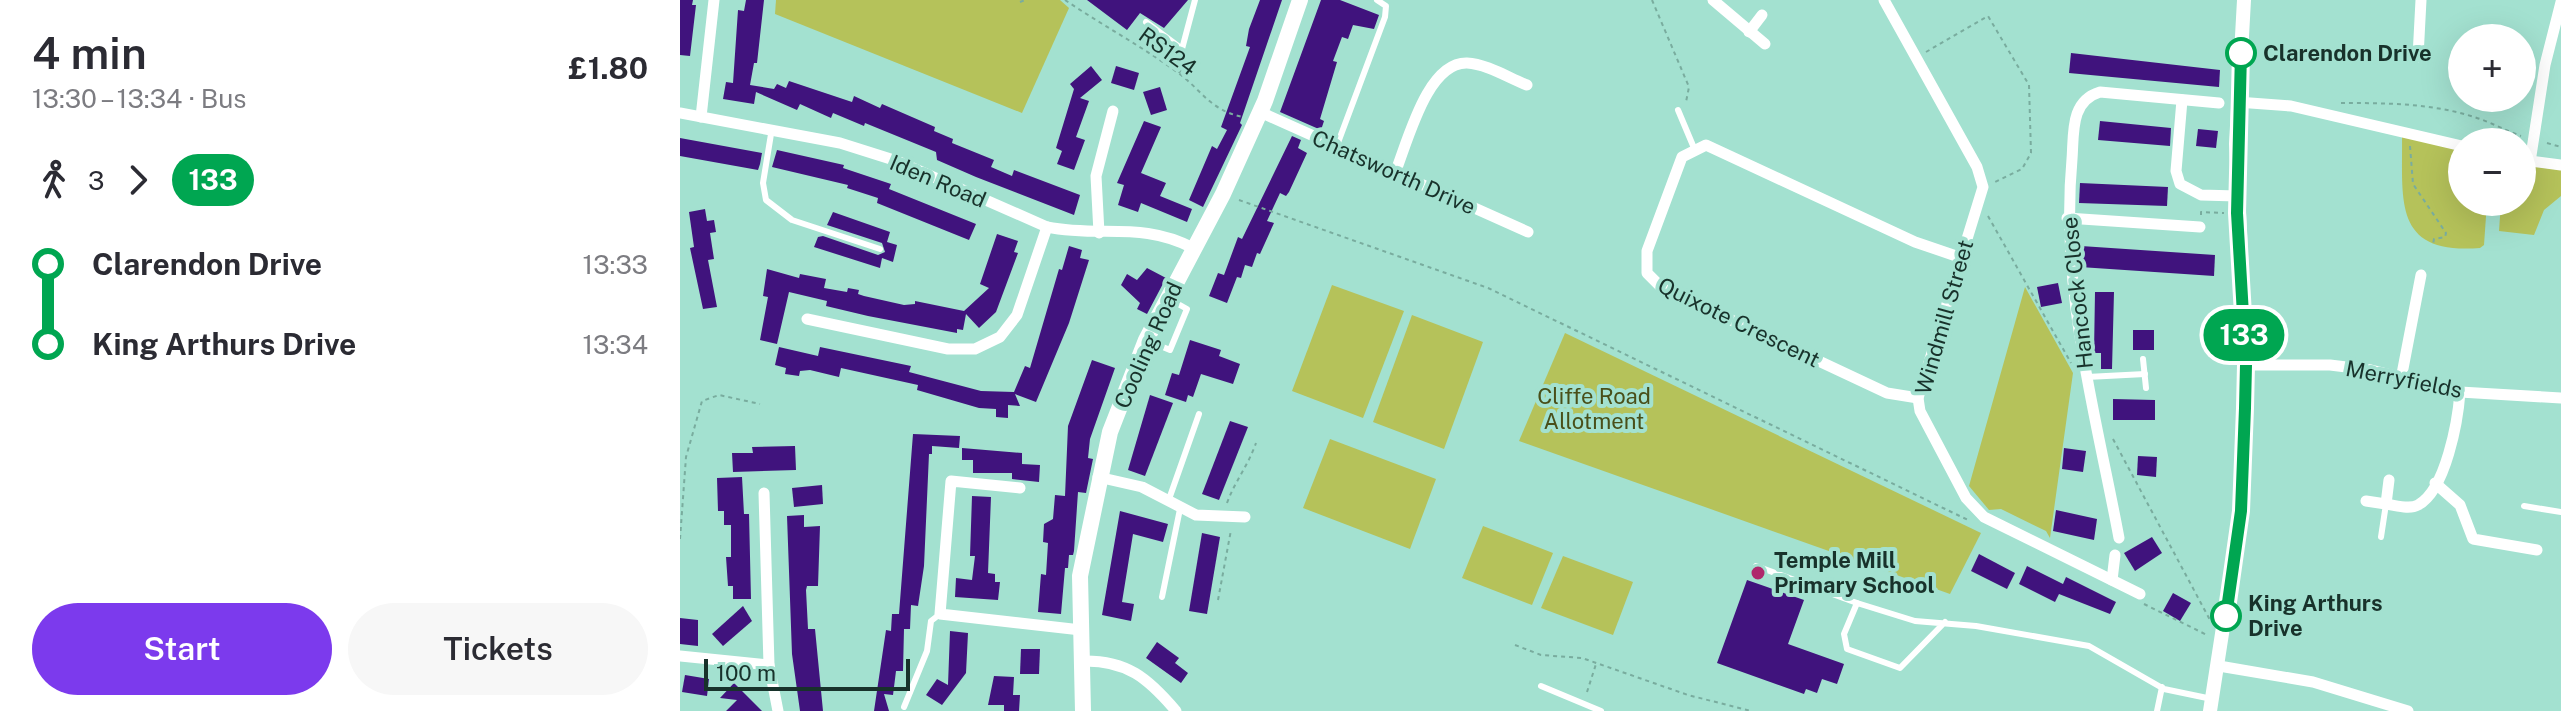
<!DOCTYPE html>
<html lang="en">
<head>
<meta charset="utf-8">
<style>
  body { margin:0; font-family:"Public Sans",sans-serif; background:#f7f7f7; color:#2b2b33; height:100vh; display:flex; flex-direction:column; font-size:30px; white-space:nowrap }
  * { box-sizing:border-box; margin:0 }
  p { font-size:26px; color:#7c7c81 }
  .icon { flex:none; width:44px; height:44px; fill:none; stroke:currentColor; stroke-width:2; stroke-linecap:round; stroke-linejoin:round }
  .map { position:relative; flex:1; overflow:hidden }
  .panel { display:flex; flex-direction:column; background:#fff; width:680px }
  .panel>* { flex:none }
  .badge { padding:0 16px; border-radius:26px; font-size:28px; line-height:52px }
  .fabs { position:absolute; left:1768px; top:24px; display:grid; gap:16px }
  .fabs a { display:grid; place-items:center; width:88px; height:88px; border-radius:50%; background:#fff; box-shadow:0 8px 32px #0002; font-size:40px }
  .scale { position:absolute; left:24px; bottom:20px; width:206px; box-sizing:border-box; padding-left:8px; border:4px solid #18322b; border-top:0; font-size:22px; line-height:28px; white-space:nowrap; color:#18322b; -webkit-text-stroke:6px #a3e1d0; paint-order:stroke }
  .map>.badge { position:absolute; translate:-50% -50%; box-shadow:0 0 0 4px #fff }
  .legs { display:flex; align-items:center; gap:12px; height:88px; padding:0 32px; font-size:26px }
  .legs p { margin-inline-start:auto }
  .headline { display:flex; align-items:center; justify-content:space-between; height:136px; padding:0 32px }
  h1 { font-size:44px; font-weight:600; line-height:60px }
  .primary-button { display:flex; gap:16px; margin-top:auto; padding:16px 32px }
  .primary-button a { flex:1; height:92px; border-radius:48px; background:#7c3aed; color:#fff; font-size:32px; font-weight:600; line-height:92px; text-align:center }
  .primary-button a+a { background:#f7f7f7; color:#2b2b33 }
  ul { padding:0 32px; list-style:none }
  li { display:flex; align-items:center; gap:28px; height:80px; font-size:30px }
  li i { display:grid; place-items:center; width:12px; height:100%; margin:0 10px; background:currentColor }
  li i::after { content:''; width:20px; height:20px; margin:-10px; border:6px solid; border-radius:50%; background:#fff }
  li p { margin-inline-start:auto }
  li:first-child i { background:linear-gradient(#0000 50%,currentColor 0) }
  li:last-child i { background:linear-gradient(currentColor 50%,#0000 0) }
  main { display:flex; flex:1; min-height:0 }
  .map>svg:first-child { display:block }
  .green { fill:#b5c25a }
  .building { fill:#40137d }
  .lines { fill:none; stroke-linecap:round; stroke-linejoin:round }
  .path { stroke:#79ac9e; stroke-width:2; stroke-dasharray:4 4; stroke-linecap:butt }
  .service { stroke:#fff; stroke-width:6 }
  .minor { stroke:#fff; stroke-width:11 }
  .tertiary { stroke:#fff; stroke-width:14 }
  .secondary { stroke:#fff; stroke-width:16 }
  .line-1-casing { stroke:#fff; stroke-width:18 }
  .line-1 { stroke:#00a651; stroke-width:12 }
  .stop-1-dot { fill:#fff; stroke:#00a651; stroke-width:4 }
  .poi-dot { fill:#af286c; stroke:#a3e1d0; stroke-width:3 }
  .labels { text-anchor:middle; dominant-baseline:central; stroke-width:8; stroke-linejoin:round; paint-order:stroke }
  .street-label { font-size:22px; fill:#18322b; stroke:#a3e1d0 }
  .stop-label { font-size:22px; font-weight:bold; fill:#18322b; stroke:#a3e1d0; text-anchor:start }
  .park-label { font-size:22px; fill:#494f19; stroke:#a3e1d0 }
  .poi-label { font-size:22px; font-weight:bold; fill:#18322b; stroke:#a3e1d0; text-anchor:start }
</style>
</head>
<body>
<main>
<section class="panel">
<div class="headline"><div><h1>4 min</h1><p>13:30 – 13:34 · Bus</p></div><b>£1.80</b></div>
<div class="legs"><svg class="icon" aria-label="walk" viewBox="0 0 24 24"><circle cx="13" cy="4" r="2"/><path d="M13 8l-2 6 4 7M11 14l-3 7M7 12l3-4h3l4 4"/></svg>3<svg class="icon" aria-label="forward" viewBox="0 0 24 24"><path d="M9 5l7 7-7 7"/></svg><b class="badge" style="background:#00a651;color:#fff">133</b></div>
<ul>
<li><i style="color:#00a651"></i><b>Clarendon Drive</b><p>13:33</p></li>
<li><i style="color:#00a651"></i><b>King Arthurs Drive</b><p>13:34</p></li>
</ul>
<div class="primary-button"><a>Start</a><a>Tickets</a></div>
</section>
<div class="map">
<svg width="1881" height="711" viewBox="0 0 1881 711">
  <rect width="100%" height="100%" fill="#a3e1d0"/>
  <g class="green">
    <path d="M96 0H380L389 8 342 113 95 14Z"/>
    <path d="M1722 136 1782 151V202H1807L1804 245 1800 248C1712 255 1723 200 1722 136Z"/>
    <path d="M1842 165 1881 170V196L1864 210 1854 235 1819 231 1821 202H1842Z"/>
    <path d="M652 285 724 311 683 418 612 391Z"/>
    <path d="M1345 287 1393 373 1370 538 1366 531 1321 509 1309 510 1289 486Z"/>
    <path d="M732 315 803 342 764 449 693 422Z"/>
    <path d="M885 333 1301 533 1270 594 839 441Z"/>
    <path d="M650 439 756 479 730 549 623 508Z"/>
    <path d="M803 526 873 553 852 605 782 578Z"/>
    <path d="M883 556 953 582 933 635 861 608Z"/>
  </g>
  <g class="building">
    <path d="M0 0H13L12 5H16L10 56 0 55Z"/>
    <path d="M66 0H84L77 63H74L70 85 94 89 97 84 106 88 109 81 172 102 174 96 200 108 202 104 255 127 254 131 273 139 272 143 314 160 311 167 332 176 334 170 400 195 394 215 296 177 257 160 256 152 185 123 184 126 153 113 151 118 120 104 117 110 76 92 74 104 43 99 46 82 53 83 58 10 64 11Z"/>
    <path d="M407 0H508L484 28 460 13 447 30Z"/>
    <path d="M580 0H602L560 123 562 125 523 207 509 200 532 146 537 149 547 130 541 127 570 47 566 46 569 29Z"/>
    <path d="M641 0H660L699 15 694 29 673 25 668 39 662 37 653 61 657 62 640 119 644 121 641 130 600 112Z"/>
    <path d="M1391 53 1540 70 1539 87 1389 73Z"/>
    <path d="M411 66 422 80 400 98 409 101 396 137 405 140 394 170 377 164 382 151 376 148 394 89 390 84Z"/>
    <path d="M436 66 459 73 454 90 431 83Z"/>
    <path d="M480 87 487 110 471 115 463 92Z"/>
    <path d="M464 121 481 127 461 173 486 183 480 196 512 209 507 222 461 203 458 212 438 205 444 185 437 183Z"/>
    <path d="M1420 121 1491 128 1490 146 1418 140Z"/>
    <path d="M1518 129 1538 131 1536 148 1516 146Z"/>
    <path d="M612 136 621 140 618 148 627 153 609 192 606 196 600 193 587 221 594 223 580 254 577 253 572 267 565 265 561 278 557 277 547 303 529 296 538 273 544 275 558 237 562 239Z"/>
    <path d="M0 138 82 153 80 164 78 170 0 156Z"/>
    <path d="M97 150 164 165 163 168 211 184 209 189 296 224 289 240 197 203 198 198 167 188 168 185 92 167Z"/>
    <path d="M1400 183 1488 187 1487 206 1399 203Z"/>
    <path d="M25 209 27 221 34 220 36 232 30 233 34 259 28 260 37 307 23 309 10 248 14 247 9 212Z"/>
    <path d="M153 212 210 232 207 242 217 245 213 262 202 258 200 268 134 247 138 237 143 236 198 255 205 252 202 243 147 225Z"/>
    <path d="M317 234 338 241 334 252 338 253 316 312 299 328 286 314 283 330 277 329V333L188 316 146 306 147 301 109 292 97 344 80 340 88 297 83 296 87 269 119 278 120 274 146 279 144 288 167 292 168 288 179 290 178 294 184 296 224 305 235 304V301L284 311 309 288 300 284Z"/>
    <path d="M389 246 402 250 400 258 409 260 389 323 356 402 335 394 340 406 328 405V418L316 417V409L299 408 237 390 238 385 161 368 159 377 130 370 120 371 119 376 105 374 106 368 95 365 99 347 138 356 140 347 231 366 229 372 301 391 334 392 345 366 350 368 379 269 382 270Z"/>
    <path d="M1401 246 1535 255 1534 276 1400 267Z"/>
    <path d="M467 268 486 278 467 314 457 309 460 303 441 285 447 274 457 280Z"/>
    <path d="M1378 283 1382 303 1361 307 1357 287Z"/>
    <path d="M1415 292H1434L1432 369H1421V353H1414Z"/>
    <rect x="1453" y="330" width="21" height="20"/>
    <path d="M510 340 541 350 539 356 560 364 553 384 521 374 513 397 508 395 506 402 485 395 492 373 499 375Z"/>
    <path d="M412 360 435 368 410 439 408 458 413 459 406 493 398 492 394 551 393 555H389L388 568H385L381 614 358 612 361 574 366 575 368 543 363 542 364 524 373 519 375 495 385 496 388 426Z"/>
    <path d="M470 395 493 403 465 476 448 470Z"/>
    <path d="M1433 399 1475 400V420H1433Z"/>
    <path d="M550 421 568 427 539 500 522 494Z"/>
    <path d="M233 434 280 436 279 448 252 446V454H249L244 566 238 606 231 605 230 629H224L223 671H216L213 695 204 694 209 711H194L206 630 211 631 212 614H219Z"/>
    <path d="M115 446 116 470 53 472 52 453H73L72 447Z"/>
    <path d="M282 448 342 453V464L360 465 359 482 332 479V473H293V460H282Z"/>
    <path d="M1384 448 1406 451 1403 472 1382 469Z"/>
    <path d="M1458 456 1477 457 1476 477 1457 475Z"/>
    <path d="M62 477 64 514H69L71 599H53V586H48L46 557H51V525H44V511H38L37 478Z"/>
    <path d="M142 485 143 504 114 507 112 488Z"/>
    <path d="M292 496 311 497 308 573 315 574V582H320L318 600 275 597 276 578 292 580 295 556H290Z"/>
    <path d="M1376 510 1417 519 1414 540 1373 531Z"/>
    <path d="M440 511 488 524 483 542 453 534 442 602 454 604 451 621 422 615Z"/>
    <path d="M124 515V527L140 526 138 586H127L126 590 128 629H135L143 711H120L112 654 107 516Z"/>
    <path d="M522 533 540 537 527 614 509 611Z"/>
    <path d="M1472 537 1482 553 1455 571 1444 553Z"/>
    <path d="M1299 554 1335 573 1327 589 1291 571Z"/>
    <path d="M1347 566 1383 584 1386 577 1436 602 1430 614 1379 594 1375 602 1339 584Z"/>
    <path d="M1067 580 1124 600 1108 644 1164 664 1157 684 1142 679 1137 693 1126 689 1124 694 1037 663Z"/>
    <path d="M1493 593 1511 603 1500 621 1483 611Z"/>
    <path d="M63 606 72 621 43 646 32 634Z"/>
    <path d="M0 618 18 620V646L0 644Z"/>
    <path d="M270 631 288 633 286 673 262 705 246 695 257 679 268 685Z"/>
    <path d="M477 642 499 658 495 663 508 673 501 683 466 658Z"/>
    <path d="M341 649H360L359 674H340Z"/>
    <path d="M5 675 29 679 27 696 2 692Z"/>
    <path d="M314 676 334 677 333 695H340L339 711H324V705H308Z"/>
    <path d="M54 683 82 711H46L57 700 40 698Z"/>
  </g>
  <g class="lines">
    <g class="path">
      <path d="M385 0C422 25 461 46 497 72 522 90 529 110 563 117"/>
      <path d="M972 0 1009 87 1006 102"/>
      <path d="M340 2 345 0"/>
      <path d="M1246 52 1308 16 1349 85 1351 153 1342 169 1315 182"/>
      <path d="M499 73 507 58"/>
      <path d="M1661 103C1707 103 1755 103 1800 119 1814 124 1827 131 1841 136"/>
      <path d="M1867 143 1881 147"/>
      <path d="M1730 146 1733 184 1766 233 1765 237 1754 239 1753 244"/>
      <path d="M559 200 808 288 1288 520"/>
      <path d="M1521 215V212L1544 213"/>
      <path d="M1308 216 1391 363"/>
      <path d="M1433 439 1530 620"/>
      <path d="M547 503C555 481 568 466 576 443"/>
      <path d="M0 539 6 457 22 401 39 395 80 404"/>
      <path d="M538 600 551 530"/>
      <path d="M1464 604 1527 635"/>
      <path d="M835 645 861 655 902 658 1008 695 1071 711"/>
      <path d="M907 692 916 664"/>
    </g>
    <g class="service">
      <path d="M466 22 502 49 515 0"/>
      <path d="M998 110 1014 148"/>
      <path d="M92 128 83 183 86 200 112 220 200 249"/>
      <path d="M656 148 705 17 706 6 697 0"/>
      <path d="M466 340 490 350 507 309 491 300"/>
      <path d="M1463 359 1466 388"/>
      <path d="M1407 377 1465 374"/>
      <path d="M488 502 519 414"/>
      <path d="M1844 506 1881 512"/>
      <path d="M1701 537 1706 504"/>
      <path d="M1076 566 1177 603"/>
      <path d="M482 597 500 509"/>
      <path d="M1265 622 1220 668 1167 649 1164 634 1177 603 1235 621 1296 626 1409 646 1484 689 1532 699"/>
      <path d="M861 686 921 711"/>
      <path d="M224 707 247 651 251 621 260 614"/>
      <path d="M1477 711 1482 687"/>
    </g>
    <g class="minor">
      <path d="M1033 0 1085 44"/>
      <path d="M1204 0 1297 167 1303 187 1238 398 1240 411 1286 498 1304 517 1460 594"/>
      <path d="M1069 32 1082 15"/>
      <path d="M1738 57 1741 0"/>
      <path d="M1502 100 1496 171 1500 184 1521 195 1557 196"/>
      <path d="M1557 102 1611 106 1782 146"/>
      <path d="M580 112 848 232"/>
      <path d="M0 113 160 143 217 161 367 227C421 238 461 221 513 248"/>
      <path d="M21 117 34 0"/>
      <path d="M1842 160 1881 165"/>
      <path d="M1850 162 1865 65 1881 2"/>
      <path d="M715 173C728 141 747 62 787 63 807 64 829 78 847 85"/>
      <path d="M1387 218 1520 227"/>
      <path d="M419 233 416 176 433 111"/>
      <path d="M127 319 268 349H295L320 337 337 315 367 227"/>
      <path d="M1566 365H1650L1691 370 1780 392 1881 398"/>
      <path d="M1721 379 1741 275"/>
      <path d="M1238 398 1207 393 981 287 967 273V251L1002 157 1026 145 1235 242 1279 257"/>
      <path d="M418 477 462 487 516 515 565 517"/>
      <path d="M1709 480 1706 504C1715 505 1729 510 1738 505 1766 490 1778 420 1780 392"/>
      <path d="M1755 483 1780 505 1793 539 1857 550"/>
      <path d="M340 488 271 481 260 614 401 630"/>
      <path d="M84 493 89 665 98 711"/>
      <path d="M1686 501 1706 504"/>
      <path d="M1439 538C1415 409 1380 292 1392 159 1394 133 1390 101 1420 92L1539 103"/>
      <path d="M1432 580 1435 555"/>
      <path d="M0 656 89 665"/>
      <path d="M402 661C447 660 468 678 496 711"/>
      <path d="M1539 666 1633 682 1728 711"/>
    </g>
    <path class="tertiary" d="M1530 711 1561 511 1566 365 1556 144 1564 0"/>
    <path class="secondary" d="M403 711 400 576 430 432 466 340 543 194 585 101 620 0"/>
  </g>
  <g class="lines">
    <defs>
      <path id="line-1" d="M1546 616 1561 511 1565 408 1566 365 1557 213 1561 53"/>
    </defs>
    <use href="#line-1" class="line-1-casing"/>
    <use href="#line-1" class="line-1"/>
  </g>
  <g class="stop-1-dot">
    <circle cx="1561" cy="53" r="14"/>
    <circle cx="1546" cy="616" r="14"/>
  </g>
  <circle class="poi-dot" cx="1078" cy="573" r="8"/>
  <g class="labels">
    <g class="street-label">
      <text transform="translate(488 51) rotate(36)">RS124</text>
      <text transform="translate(714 172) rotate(24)">Chatsworth Drive</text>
      <text transform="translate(258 181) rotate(23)">Iden Road</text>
      <text transform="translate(1397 293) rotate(-96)">Hancock Close</text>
      <text transform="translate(1264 317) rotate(-74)">Windmill Street</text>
      <text transform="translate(1059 322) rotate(26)">Quixote Crescent</text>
      <text transform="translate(468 345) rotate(-66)">Cooling Road</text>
      <text transform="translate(1724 379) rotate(11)">Merryfields</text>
    </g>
    <g class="stop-label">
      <text x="1583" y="53">Clarendon Drive</text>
      <text x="1568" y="603">King Arthurs<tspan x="1568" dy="25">Drive</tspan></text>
    </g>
    <g class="park-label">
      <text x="914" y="396">Cliffe Road<tspan x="914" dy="25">Allotment</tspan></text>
    </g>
    <g class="poi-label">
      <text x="1094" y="560">Temple Mill<tspan x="1094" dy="25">Primary School</tspan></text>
    </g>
  </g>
</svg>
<div class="fabs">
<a>+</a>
<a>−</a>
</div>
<div class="scale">100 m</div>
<b class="badge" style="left:1564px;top:335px;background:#00a651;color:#fff">133</b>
</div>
</main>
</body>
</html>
